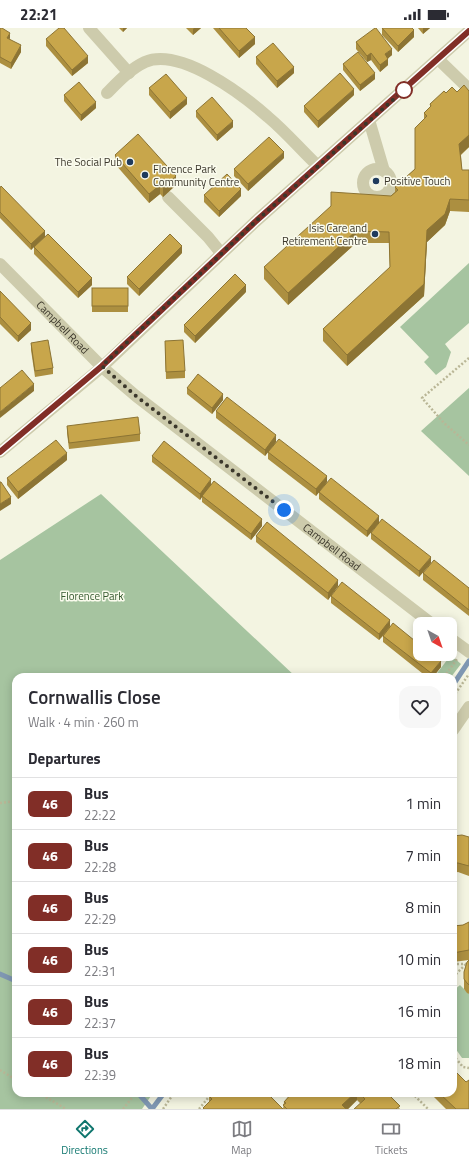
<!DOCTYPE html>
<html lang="en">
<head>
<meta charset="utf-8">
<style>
  body { margin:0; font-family:"Titillium Web",sans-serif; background:#f7f7f7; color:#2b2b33; height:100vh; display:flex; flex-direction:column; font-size:15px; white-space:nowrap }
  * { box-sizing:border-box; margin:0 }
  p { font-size:13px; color:#7c7c81 }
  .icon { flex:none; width:22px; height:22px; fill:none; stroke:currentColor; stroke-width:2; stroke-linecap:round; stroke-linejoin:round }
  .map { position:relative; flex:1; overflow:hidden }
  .side { position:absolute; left:12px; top:645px; width:445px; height:424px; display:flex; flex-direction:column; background:#fff; border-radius:12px; box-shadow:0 2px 10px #0003 }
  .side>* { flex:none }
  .badge { padding:0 8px; border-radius:6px; font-size:14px; line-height:26px }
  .needle { width:26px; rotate:140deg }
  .buttons { position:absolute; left:413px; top:589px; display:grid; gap:8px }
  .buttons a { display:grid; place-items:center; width:44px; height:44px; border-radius:8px; background:#fff; box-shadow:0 2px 10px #0003; font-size:20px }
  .you { position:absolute; width:20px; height:20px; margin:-10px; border:3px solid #fff; border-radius:50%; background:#1a73e8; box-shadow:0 0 0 6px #1a73e833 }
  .map>.badge { position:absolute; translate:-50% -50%; box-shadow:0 0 0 2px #fff }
  h2 { padding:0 16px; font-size:15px; line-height:36px }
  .round { display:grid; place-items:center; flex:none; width:42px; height:42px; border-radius:12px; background:#f7f7f7 }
  .headline { display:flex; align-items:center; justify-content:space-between; height:68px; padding:0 16px }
  h1 { font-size:19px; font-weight:600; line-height:30px }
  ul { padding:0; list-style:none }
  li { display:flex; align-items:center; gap:12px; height:52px; padding:0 16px; border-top:1px solid #e1e1e2 }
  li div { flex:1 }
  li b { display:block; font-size:15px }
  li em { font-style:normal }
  li .badge { min-width:44px; font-weight:700; text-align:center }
  .status { display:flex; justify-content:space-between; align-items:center; height:28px; padding:0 20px; background:#fff; direction:ltr }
  .status svg { height:11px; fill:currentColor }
  .dock { display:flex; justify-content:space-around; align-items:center; height:56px; border-top:1px solid #e1e1e2; background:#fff; font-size:11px; color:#7c7c81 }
  .dock a { display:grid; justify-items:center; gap:2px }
  .dock .current { color:#0f766e }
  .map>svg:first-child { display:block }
  .green { fill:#a6c4a0 }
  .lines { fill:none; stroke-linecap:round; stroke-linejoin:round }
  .stream { stroke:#7f97b2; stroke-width:5 }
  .path { stroke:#b9b696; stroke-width:2.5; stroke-dasharray:2 2; stroke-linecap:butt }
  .minor { stroke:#cdcbac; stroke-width:12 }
  .wall { fill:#ac8f40 }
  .shaded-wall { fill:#8c7434 }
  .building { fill:#c8a64b; stroke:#8c7434 }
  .line-casing { stroke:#fff; stroke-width:9 }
  .line { stroke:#812e27; stroke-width:6 }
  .walk { stroke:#3b372b; stroke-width:4; stroke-dasharray:0 7.2 }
  .stop-dot { fill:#fff; stroke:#812e27; stroke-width:2 }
  .poi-dot { fill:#1f3b5d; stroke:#fafbed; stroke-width:1.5 }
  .labels { text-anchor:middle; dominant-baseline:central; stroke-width:3; stroke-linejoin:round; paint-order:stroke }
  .poi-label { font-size:11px; fill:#3b372b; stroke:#fafbed; text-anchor:end }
  .street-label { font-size:11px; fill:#3b372b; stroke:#fafbed }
  .park-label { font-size:11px; fill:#34592e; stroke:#fafbed }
</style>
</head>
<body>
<div class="status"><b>22:21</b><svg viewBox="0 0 49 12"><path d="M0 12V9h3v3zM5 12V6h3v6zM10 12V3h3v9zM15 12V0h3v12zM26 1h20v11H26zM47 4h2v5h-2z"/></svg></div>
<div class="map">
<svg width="469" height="1081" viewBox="0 0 469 1081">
  <rect width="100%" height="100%" fill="#f3f4e1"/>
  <g class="green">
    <path d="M469 235V295L445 316 451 324 446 339 436 347 424 334 429 329 400 299Z"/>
    <path d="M469 360V448L421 403Z"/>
    <path d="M101 466 296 649H16V1065H153L142 1081H0V532Z"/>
    <path d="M451 627 461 636 451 649H434Z"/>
    <path d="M460 957 469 966V1030H462L453 1017V963Z"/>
  </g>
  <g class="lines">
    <g class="stream">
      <path d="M453 657 469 633"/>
      <path d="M0 946 16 953"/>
      <path d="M138 1065 152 1081"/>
      <path d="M152 1081 164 1065"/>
    </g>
    <g class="path">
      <path d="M469 330 422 370 444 395 469 417"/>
      <path d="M444 649 457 631"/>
      <path d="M453 669 469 646"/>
      <path d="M0 775 16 773"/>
      <path d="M453 936H466"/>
      <path d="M453 949 466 936 469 935"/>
      <path d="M453 1027 463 1039 469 1040"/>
      <path d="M0 1042 16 1052"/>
      <path d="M39 1065 66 1081"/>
      <path d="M412 1065 428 1081"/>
      <path d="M123 1081 136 1065"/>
      <path d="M163 1081 174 1065"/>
      <path d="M199 1081 208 1070 211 1065"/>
    </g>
    <g class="minor">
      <path d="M89 0 129 45"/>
      <path d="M438 31 469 61"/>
      <path d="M107 65C118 54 130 41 145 34 180 19 242 66 268 89 286 104 301 122 318 138"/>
      <path d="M369 92 384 143"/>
      <circle cx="377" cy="155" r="14"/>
      <path d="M168 169 208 209 221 225"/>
      <path id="s1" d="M0 236 102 339 136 368 432 596"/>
      <path d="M0 424 102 339 255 194 469 3"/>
      <path d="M450 610 469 624"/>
      <path d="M453 702 469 679"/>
    </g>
  </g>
  <g class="wall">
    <path d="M0 0 21 24 11 41 0 35Z"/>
    <path d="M119 0H127L123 4Z"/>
    <path d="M186 0H201L193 7Z"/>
    <path d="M213 0H246L255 16 239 30Z"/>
    <path d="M382 0 414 9 398 24 382 7Z"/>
    <path d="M418 0H430L423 6Z"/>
    <path d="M46 11 88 35 72 48 46 18Z"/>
    <path d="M356 14 392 27 388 30V37L380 44 371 32 367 34 356 21Z"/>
    <path d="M256 29 294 45 277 60 256 36Z"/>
    <path d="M343 36 375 51 360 63 343 42Z"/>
    <path d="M149 60 187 76 170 91 149 67Z"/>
    <path d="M469 63V119L461 127 462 142H469V184L450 183 445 197 427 214 424 268 347 338 323 313V301L390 240 389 215H356L288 277 264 251V239L391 168 395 164V159L415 141 424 92V85L430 79V76L446 65Z"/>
    <path d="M64 67 96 80 81 93 64 73Z"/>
    <path d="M354 67 318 100 304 84V78Z"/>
    <path d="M196 83 233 99 217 113 196 89Z"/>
    <path d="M115 127 176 157 163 169 160 166 149 175 115 136Z"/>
    <path d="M284 130 248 163 234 148V141Z"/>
    <path d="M0 160 45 203 31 222 0 190Z"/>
    <path d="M204 167 241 168 219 189 204 174Z"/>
    <path d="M34 219 92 257 78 270 34 226Z"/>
    <path d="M182 225 139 268 127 256V249Z"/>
    <rect x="92" y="260" width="36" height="24"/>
    <path d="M0 263 31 302 18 314 0 296Z"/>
    <path d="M246 264 195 315 184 304V297Z"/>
    <path d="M165 313 185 343V350L166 351Z"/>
    <path d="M31 315 53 340V346L35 349 31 322Z"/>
    <path d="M187 360 223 372 212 386 187 366Z"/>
    <path d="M216 383 276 414 265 428 216 390Z"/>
    <path d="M67 398 140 406V413L69 421 67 405Z"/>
    <path d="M268 424 327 454 316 468 268 431Z"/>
    <path d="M152 428 211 456 262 498 251 512 202 474V468L200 472 152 434Z"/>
    <path d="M67 432 18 471 7 457V450Z"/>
    <path d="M319 464 379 495 367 509 319 471Z"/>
    <path d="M371 505 431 535 419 549 371 511Z"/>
    <path d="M256 508 338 558 328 572 256 514Z"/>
    <path d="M423 545 469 560V588L423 552Z"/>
    <path d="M331 568 390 598 441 639 433 649H427L383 614V608L379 612 331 575Z"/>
    <path d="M453 808 469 809V848L458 844 453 845Z"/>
    <path d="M469 894V932L453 934V898L463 897Z"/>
    <path d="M469 932V966L467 965 464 961V944Z"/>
    <path d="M209 1065H267L283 1081H203V1080L209 1074Z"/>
    <path d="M292 1065H387L400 1081 360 1075 357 1072 348 1081H283L284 1074Z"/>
    <path d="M430 1065H453L469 1081H446Z"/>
  </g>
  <g class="shaded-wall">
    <path d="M123 0H127L123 4Z"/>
    <path d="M194 0H201L193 7V1Z"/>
    <path d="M423 0H430L423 6Z"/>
    <path d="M414 2V9L398 24V18Z"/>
    <path d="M10 5V11L7 10Z"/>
    <path d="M255 9V16L239 30V23Z"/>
    <path d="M21 17V24L11 41V35Z"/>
    <path d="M392 21V27L385 33V26Z"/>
    <path d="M371 25V32L367 34V28Z"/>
    <path d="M88 28V35L72 48V42Z"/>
    <path d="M388 31V37L380 44V37Z"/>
    <path d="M294 39V45L277 60V53Z"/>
    <path d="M375 45V51L360 63V57Z"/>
    <path d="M354 61V67L318 100V93Z"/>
    <path d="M187 70V76L170 91V84Z"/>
    <path d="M96 74V80L81 93V87Z"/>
    <path d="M233 93V99L217 113V107Z"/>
    <path d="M469 107V119L459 128V116Z"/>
    <path d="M284 124V130L248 163V156Z"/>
    <path d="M176 148V157L163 169V160Z"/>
    <path d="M160 157V166L149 175V166Z"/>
    <path d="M241 161V168L219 189V183Z"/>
    <path d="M450 171V183L445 197 427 214 424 268 347 338V327L427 202Z"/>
    <path d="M45 203V209L31 222V216Z"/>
    <path d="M356 203V215L288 277V265Z"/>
    <path d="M182 218V225L139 268V261Z"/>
    <path d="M92 250V257L78 270V264Z"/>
    <path d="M246 257V264L195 315V308Z"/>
    <path d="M31 295V302L18 314V308Z"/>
    <path d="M34 356V363L0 390V384Z"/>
    <path d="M223 366V372L212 386V380Z"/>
    <path d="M276 407V414L265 428V422Z"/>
    <path d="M67 425V432L18 471V464Z"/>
    <path d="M327 448V454L316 468V461Z"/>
    <path d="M211 451V457L200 472V466Z"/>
    <path d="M11 469V476L0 483V476Z"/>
    <path d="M379 488V495L367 509V503Z"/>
    <path d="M262 491V498L251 512V506Z"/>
    <path d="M431 529V535L419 549V543Z"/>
    <path d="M338 552V558L328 572V565Z"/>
    <path d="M390 592V598L379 612V606Z"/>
    <path d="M441 633V639L433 649H431V645Z"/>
    <path d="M355 1065H357V1072L348 1081H342V1077Z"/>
  </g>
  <g class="building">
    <path d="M0 0H2L10 5 7 10 21 17 11 35 0 29Z"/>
    <path d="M59 0H64L88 28 72 42 46 11Z"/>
    <path d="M219 0H246L255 9 239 23Z"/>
    <path d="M375 0H376L392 21 385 26 388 31 380 37 371 25 367 28 356 14Z"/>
    <path d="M382 0H412L414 2 398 18Z"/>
    <path d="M273 15 294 39 277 53 256 29Z"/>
    <path d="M358 24 375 45 360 57 343 36Z"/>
    <path d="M340 45 354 61 318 93 304 78Z"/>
    <path d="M166 46 187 70 170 84 149 60Z"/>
    <path d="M79 54 96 74 81 87 64 67Z"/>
    <path d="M464 57 469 63V107L459 116 462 142H469V172L450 171 445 186 427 202 424 256 347 327 323 301 390 239 389 204 356 203 288 265 264 239 331 178V164L391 168 398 162 395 159 415 141V100L427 88 424 85 431 78 430 76 444 63 446 65 452 59 457 64Z"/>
    <path d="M212 69 233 93 217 107 196 83Z"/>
    <path d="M138 106 176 148 163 160 160 157 149 166 115 127Z"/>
    <path d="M269 109 284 124 248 156 234 141Z"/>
    <path d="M227 146 241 161 219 183 204 167Z"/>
    <path d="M1 158 45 203 31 216 0 184V160Z"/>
    <path d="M48 206 92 250 78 264 34 219Z"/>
    <path d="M170 206 182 218 139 261 127 249Z"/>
    <path d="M235 246 246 257 195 308 184 297Z"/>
    <rect x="92" y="260" width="36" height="18"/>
    <path d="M0 263 31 295 18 308 0 289Z"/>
    <path d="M48 312 53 340 35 343 31 315Z"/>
    <path d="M183 312 185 343 166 344 165 313Z"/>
    <path d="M22 342 34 356 0 384V360Z"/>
    <path d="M198 346 223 366 212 380 187 360Z"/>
    <path d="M227 369 276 407 265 422 216 383Z"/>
    <path d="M138 389 140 406 69 415 67 398Z"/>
    <path d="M279 411 327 448 316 461 268 424Z"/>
    <path d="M56 412 67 425 18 464 7 450Z"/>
    <path d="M164 413 211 451 200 466 152 428Z"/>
    <path d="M331 450 379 488 367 503 319 464Z"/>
    <path d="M214 453 262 491 251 506 202 468Z"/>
    <path d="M0 454H1L11 469 0 476Z"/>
    <path d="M382 491 431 529 419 543 371 505Z"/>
    <path d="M267 494 338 552 328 565 256 508Z"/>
    <path d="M434 532 469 560V582L423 545Z"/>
    <path d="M342 554 390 592 379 606 331 568Z"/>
    <path d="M393 595 420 617V626H432L441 633 431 645 383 608Z"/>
    <path d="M462 807 469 809V838L458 835H453V808Z"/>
    <path d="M469 894V922L453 925V898L463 897Z"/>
    <path d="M469 932V957L467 955 464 951V944L467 934Z"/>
    <path d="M453 1041 466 1054 469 1052V1081H456L439 1065H453Z"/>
    <path d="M212 1065H267L283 1081H204L203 1080 212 1071 209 1068Z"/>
    <path d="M292 1065H355L342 1077 346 1081H287L283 1077 286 1075 284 1074Z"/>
    <path d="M359 1065H387L400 1078 396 1081H354L365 1071Z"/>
  </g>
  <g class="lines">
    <defs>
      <path id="line" d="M0 424 102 338 255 194 469 3"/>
    </defs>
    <use href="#line" class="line-casing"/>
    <use href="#line" class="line"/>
    <path class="walk" d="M284 482 136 368 102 338 255 194 404 62"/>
  </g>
  <circle class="stop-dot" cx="404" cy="62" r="8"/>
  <g class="poi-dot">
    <circle cx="130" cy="134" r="4"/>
    <circle cx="145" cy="147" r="4"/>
    <circle cx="376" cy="153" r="4"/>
    <circle cx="375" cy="206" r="4"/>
  </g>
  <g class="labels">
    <g class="poi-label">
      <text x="122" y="134">The Social Pub</text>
      <text x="153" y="141" text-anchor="start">Florence Park<tspan x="153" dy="13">Community Centre</tspan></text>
      <text x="384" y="153" text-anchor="start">Positive Touch</text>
      <text x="367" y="200">Isis Care and<tspan x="367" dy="13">Retirement Centre</tspan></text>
    </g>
    <g class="street-label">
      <text stroke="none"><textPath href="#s1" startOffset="89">Campbell Road</textPath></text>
      <text stroke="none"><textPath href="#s1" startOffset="437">Campbell Road</textPath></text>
    </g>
    <g class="park-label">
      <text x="92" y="568">Florence Park</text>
    </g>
  </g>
</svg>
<div class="buttons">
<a><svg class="needle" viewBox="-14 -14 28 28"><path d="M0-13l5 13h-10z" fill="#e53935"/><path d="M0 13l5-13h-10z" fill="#7c7c81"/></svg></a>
</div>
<div class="you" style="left:284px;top:482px"></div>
<section class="side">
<div class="headline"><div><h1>Cornwallis Close</h1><p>Walk · 4 min · 260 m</p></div><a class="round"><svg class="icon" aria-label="heart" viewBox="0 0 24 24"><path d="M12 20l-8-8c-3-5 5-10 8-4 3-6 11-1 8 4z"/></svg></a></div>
<h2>Departures</h2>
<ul>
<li><span class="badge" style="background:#812e27;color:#fff">46</span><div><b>Bus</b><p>22:22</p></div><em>1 min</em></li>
<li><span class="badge" style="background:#812e27;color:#fff">46</span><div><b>Bus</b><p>22:28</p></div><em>7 min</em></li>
<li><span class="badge" style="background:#812e27;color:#fff">46</span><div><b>Bus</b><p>22:29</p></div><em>8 min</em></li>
<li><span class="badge" style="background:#812e27;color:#fff">46</span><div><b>Bus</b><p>22:31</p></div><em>10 min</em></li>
<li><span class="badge" style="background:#812e27;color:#fff">46</span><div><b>Bus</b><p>22:37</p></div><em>16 min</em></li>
<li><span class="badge" style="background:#812e27;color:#fff">46</span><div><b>Bus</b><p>22:39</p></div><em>18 min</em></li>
</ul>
</section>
</div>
<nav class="dock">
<a class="current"><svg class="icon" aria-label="directions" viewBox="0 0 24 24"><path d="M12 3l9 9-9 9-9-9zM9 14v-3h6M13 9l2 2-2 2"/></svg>Directions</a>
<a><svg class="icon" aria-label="map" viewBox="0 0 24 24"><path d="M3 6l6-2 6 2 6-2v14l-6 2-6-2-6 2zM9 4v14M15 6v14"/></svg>Map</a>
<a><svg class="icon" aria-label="tickets" viewBox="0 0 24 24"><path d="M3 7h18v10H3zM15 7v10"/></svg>Tickets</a>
</nav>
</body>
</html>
